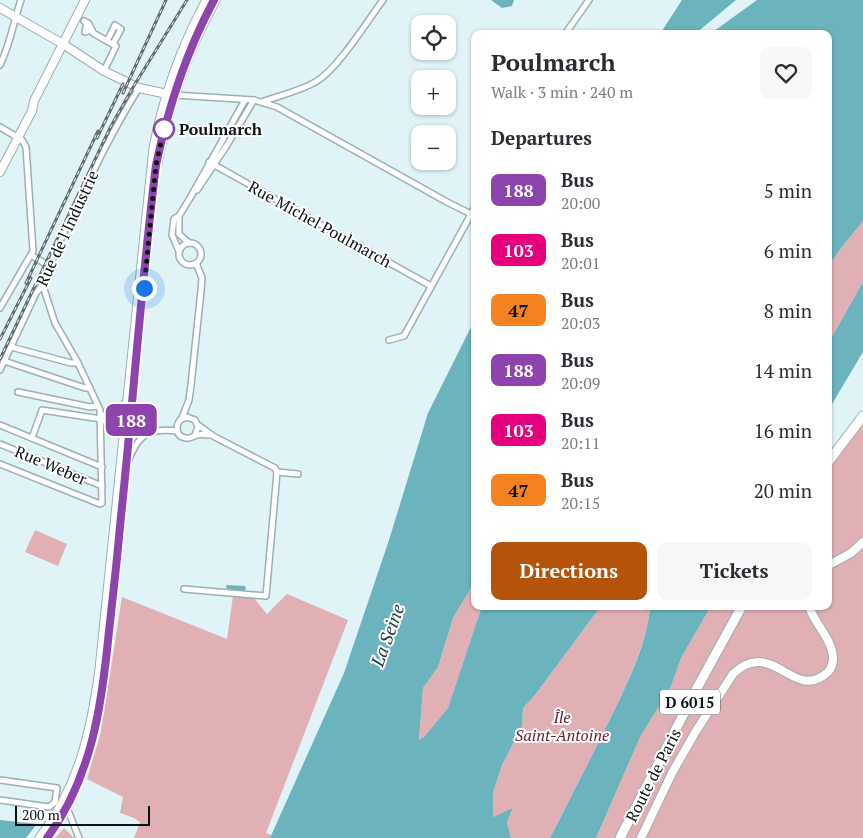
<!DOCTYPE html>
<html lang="en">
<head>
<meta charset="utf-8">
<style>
  body { margin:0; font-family:"PT Serif",serif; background:#f7f7f7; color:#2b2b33; height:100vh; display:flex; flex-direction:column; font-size:19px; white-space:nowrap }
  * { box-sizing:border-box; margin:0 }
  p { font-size:16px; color:#7c7c81 }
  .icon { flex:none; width:28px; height:28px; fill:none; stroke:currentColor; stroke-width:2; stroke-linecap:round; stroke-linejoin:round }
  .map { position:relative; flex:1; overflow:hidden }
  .panel { position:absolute; left:471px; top:30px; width:361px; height:580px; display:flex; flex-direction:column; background:#fff; border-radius:10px; box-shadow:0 1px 4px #0004 }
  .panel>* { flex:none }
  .badge { padding:0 10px; border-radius:8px; font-size:18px; line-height:32px }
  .controls { position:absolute; left:411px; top:15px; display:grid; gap:10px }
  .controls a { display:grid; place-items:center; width:45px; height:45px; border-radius:10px; background:#fff; box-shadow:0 1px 4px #0004; font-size:25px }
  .scale { position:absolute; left:15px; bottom:12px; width:135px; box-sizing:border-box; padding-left:5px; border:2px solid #0b1213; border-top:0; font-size:14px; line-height:18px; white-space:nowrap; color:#0b1213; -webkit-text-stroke:4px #fff; paint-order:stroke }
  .you { position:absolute; width:25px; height:25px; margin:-12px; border:4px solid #fff; border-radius:50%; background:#1a73e8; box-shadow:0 0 0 8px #1a73e833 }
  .map>.badge { position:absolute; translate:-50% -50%; box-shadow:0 0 0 2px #fff }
  h2 { padding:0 20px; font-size:19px; line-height:45px }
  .round { display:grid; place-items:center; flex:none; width:52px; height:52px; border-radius:10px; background:#f7f7f7 }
  .head { display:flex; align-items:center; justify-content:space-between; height:85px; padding:0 20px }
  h1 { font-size:24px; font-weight:600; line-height:38px }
  .button { display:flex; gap:10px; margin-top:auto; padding:10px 20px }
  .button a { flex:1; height:58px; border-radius:10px; background:#b45309; color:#fff; font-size:20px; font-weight:600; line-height:58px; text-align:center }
  .button a+a { background:#f7f7f7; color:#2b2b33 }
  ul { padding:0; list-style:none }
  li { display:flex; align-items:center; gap:15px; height:60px; padding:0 20px }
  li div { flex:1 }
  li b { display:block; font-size:19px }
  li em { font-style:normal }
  li .badge { min-width:55px; font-weight:700; text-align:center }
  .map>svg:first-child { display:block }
  .green { fill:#e0b0b5 }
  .water { fill:#6bb4bd }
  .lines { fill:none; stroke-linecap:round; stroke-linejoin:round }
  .street-casing { stroke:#9cafb2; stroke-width:8 }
  .secondary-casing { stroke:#9cafb2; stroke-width:10 }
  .primary-casing { stroke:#9cafb2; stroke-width:11 }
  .street { stroke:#fff; stroke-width:5 }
  .secondary { stroke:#fff; stroke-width:8 }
  .primary { stroke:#fff; stroke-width:9 }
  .rail-casing { stroke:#606c6e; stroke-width:3 }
  .rail { stroke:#fff; stroke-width:1; stroke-dasharray:4; stroke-linecap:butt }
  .line-casing { stroke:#fff; stroke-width:11 }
  .line { stroke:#8e44ad; stroke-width:8 }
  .walk { stroke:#0b1213; stroke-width:5; stroke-dasharray:0 9 }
  .stop-dot { fill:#fff; stroke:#8e44ad; stroke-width:2.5 }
  .labels { text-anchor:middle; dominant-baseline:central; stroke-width:4; stroke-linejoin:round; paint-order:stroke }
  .shield { fill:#fff; stroke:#54595a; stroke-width:1 }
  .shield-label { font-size:15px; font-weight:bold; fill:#0b1213 }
  .stop-label { font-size:16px; font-weight:bold; fill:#0b1213; stroke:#fff; text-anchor:start }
  .street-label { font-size:16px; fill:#0b1213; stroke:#fff }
  .park-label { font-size:16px; font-style:italic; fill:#6a2130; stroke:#fff }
  .water-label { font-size:18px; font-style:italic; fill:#193d41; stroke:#fff }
</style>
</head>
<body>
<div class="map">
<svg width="863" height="838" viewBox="0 0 863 838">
  <rect width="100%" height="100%" fill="#e0f4f7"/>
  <g class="green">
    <path d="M863 221V282L829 342V266L841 248Z"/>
    <path d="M863 420V838H596L641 735 670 689 681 658 711 606H829V468L842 445Z"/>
    <path d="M35 530 67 544 58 566 25 552Z"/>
    <path d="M475 581V606H482L448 708 424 737 419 741 423 688 438 667 453 618Z"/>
    <path d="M287 594 348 620 266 833 271 835 270 838H134L140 822 134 818 120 813 123 797 87 779 101 732 122 597 227 639 233 596 253 597 267 614Z"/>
    <path d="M601 606H645L650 609C646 643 631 674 617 705 596 750 572 794 550 838H511L507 822 513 809 493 817V793L502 765 522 726 523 708 535 695Z"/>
    <path d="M64 828 74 838H55Z"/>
  </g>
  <g class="water">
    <path d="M491 0H514L512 6 502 8Z"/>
    <path d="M682 0H736L695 34H660Z"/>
    <path d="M757 0H863V221L841 248 829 266V34H710Z"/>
    <path d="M863 282V352L829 409V342Z"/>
    <path d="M475 319V581L453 618 438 667 423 688 419 740 424 737 448 708 482 606H601L535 695 523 708 522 726 502 765 493 793V817L513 808 507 822 511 838H270L344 673 389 540 428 413Z"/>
    <path d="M226 585 245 586 246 589 244 591 227 589Z"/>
    <path d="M645 606H711L681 658 670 689 641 735 596 838H550C572 794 595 751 616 707 631 675 646 644 650 609Z"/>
    <path d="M0 820 37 824 26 838H0Z"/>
  </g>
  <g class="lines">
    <defs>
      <g id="street">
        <path d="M84 21 89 24 93 33 116 46 104 71"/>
        <path d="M87 23 85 32 92 30"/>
        <path d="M565 34 589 0"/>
        <path d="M107 41 115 25 121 29 113 44"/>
        <path d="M0 65C11 42 13 23 21 0"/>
        <path d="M174 95 254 100 277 107 447 202 475 216"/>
        <path d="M262 102C278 96 303 90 317 81 339 67 366 23 383 0"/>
        <path d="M0 127 22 140 26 147 33 251 0 308"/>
        <path d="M209 162 431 286"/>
        <path d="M197 190 227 145 254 100"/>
        <path d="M179 216V234L189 243"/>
        <circle cx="190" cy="254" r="11"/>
        <path d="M179 251 172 235 174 219 179 216 190 198 245 100"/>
        <path d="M31 255 49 266"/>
        <path d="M389 340 404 336 475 207"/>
        <path d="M11 347 71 363H78"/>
        <path d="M4 361 85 388H90"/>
        <path d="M0 370 36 293C48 281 52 257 60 241 85 189 108 137 139 88"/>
        <path d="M18 392 90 407 98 406"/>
        <path d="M101 415 114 416 119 415 125 402"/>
        <path d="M182 418 189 400 191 385 201 291 202 278 196 263"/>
        <path d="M101 421C111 420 118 422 124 431"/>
        <path d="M0 425 102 467"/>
        <path d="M195 435 198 427 195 420 187 417 180 420C175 427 176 437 186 438 191 439 194 435 198 435 201 434 206 435 210 435"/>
        <path d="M32 438 42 410 101 419"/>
        <path d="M0 444 102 486"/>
        <path d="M0 464 100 504 102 503 100 410 78 363 55 323 43 286"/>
        <path d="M126 467C136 438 145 427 177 431"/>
        <path d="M277 472 298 474"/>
        <path d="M184 589 266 596 276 484 277 472 275 468 213 436 198 425"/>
        <path d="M0 780 57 788 55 802 49 807 0 800"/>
        <path d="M67 808 79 838"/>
      </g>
      <g id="secondary">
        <path d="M0 8 63 44 104 71 139 88 172 95"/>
        <path d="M0 172 32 111 34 101 85 0"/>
        <path d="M829 565 851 553 863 542"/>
        <path d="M641 838 672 773 696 731 733 674C741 667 749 661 760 662 783 663 802 696 828 672 833 667 834 658 832 651 828 634 814 623 809 606"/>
      </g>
      <g id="primary">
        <path d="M157 163C168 106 187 51 215 0"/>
        <path d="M829 461 863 416"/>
        <path d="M40 838C79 788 92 730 100 669L154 148C164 96 182 46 207 0"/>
        <path d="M620 838 697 688 742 606"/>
      </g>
    </defs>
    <use href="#street" class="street-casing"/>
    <use href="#secondary" class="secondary-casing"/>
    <use href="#primary" class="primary-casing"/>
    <use href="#street" class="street"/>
    <use href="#secondary" class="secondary"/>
    <use href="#primary" class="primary"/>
    <defs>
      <g id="rail">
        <path d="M123 93 166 0"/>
        <path d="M97 138 123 84"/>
        <path d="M26 283 98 131"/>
        <path d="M0 339 31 278"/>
        <path d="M0 359 111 126 135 84 187 0"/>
      </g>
    </defs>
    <use href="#rail" class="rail-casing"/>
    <use href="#rail" class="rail"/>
  </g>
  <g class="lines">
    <defs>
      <path id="line" d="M47 838C92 778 102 704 109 631 113 596 117 561 120 526 133 406 141 285 156 165 168 108 186 52 214 0"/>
    </defs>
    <use href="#line" class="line-casing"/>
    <use href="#line" class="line"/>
    <path class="walk" d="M144 288 156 165 164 129"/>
  </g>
  <circle class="stop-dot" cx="164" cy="129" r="10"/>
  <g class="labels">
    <rect class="shield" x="660" y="689.5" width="60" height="25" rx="4"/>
    <g class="shield-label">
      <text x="690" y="702">D 6015</text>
    </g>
    <g class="stop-label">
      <text x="179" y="129">Poulmarch</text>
    </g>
    <g class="street-label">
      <text transform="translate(320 224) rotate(29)">Rue Michel Poulmarch</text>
      <text transform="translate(67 228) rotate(-65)">Rue de l'Industrie</text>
      <text transform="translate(51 465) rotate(23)">Rue Weber</text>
      <text transform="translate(653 775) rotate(-63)">Route de Paris</text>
    </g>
    <g class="park-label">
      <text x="562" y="717">Île<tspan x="562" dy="18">Saint-Antoine</tspan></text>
    </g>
    <g class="water-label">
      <text transform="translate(387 635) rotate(-70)">La Seine</text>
    </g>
  </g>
</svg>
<div class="controls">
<a><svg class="icon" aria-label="locate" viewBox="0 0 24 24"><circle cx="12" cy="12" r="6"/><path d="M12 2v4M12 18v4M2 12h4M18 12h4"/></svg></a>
<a>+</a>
<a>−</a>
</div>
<div class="scale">200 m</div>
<div class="you" style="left:144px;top:288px"></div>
<b class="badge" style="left:131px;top:420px;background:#8e44ad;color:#fff">188</b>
<section class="panel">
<div class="head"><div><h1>Poulmarch</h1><p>Walk · 3 min · 240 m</p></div><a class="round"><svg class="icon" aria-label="heart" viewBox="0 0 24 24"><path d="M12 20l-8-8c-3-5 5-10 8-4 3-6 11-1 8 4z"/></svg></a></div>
<h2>Departures</h2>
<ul>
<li><span class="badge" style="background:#8e44ad;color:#fff">188</span><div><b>Bus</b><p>20:00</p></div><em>5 min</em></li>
<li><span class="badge" style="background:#e6007e;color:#fff">103</span><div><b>Bus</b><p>20:01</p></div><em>6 min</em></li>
<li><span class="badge" style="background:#f58220;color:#111">47</span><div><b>Bus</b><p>20:03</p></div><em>8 min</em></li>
<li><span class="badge" style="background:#8e44ad;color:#fff">188</span><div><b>Bus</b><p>20:09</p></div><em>14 min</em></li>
<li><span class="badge" style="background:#e6007e;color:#fff">103</span><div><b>Bus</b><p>20:11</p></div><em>16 min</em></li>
<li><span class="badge" style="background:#f58220;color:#111">47</span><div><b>Bus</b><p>20:15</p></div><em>20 min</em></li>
</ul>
<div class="button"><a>Directions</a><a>Tickets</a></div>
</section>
</div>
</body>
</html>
